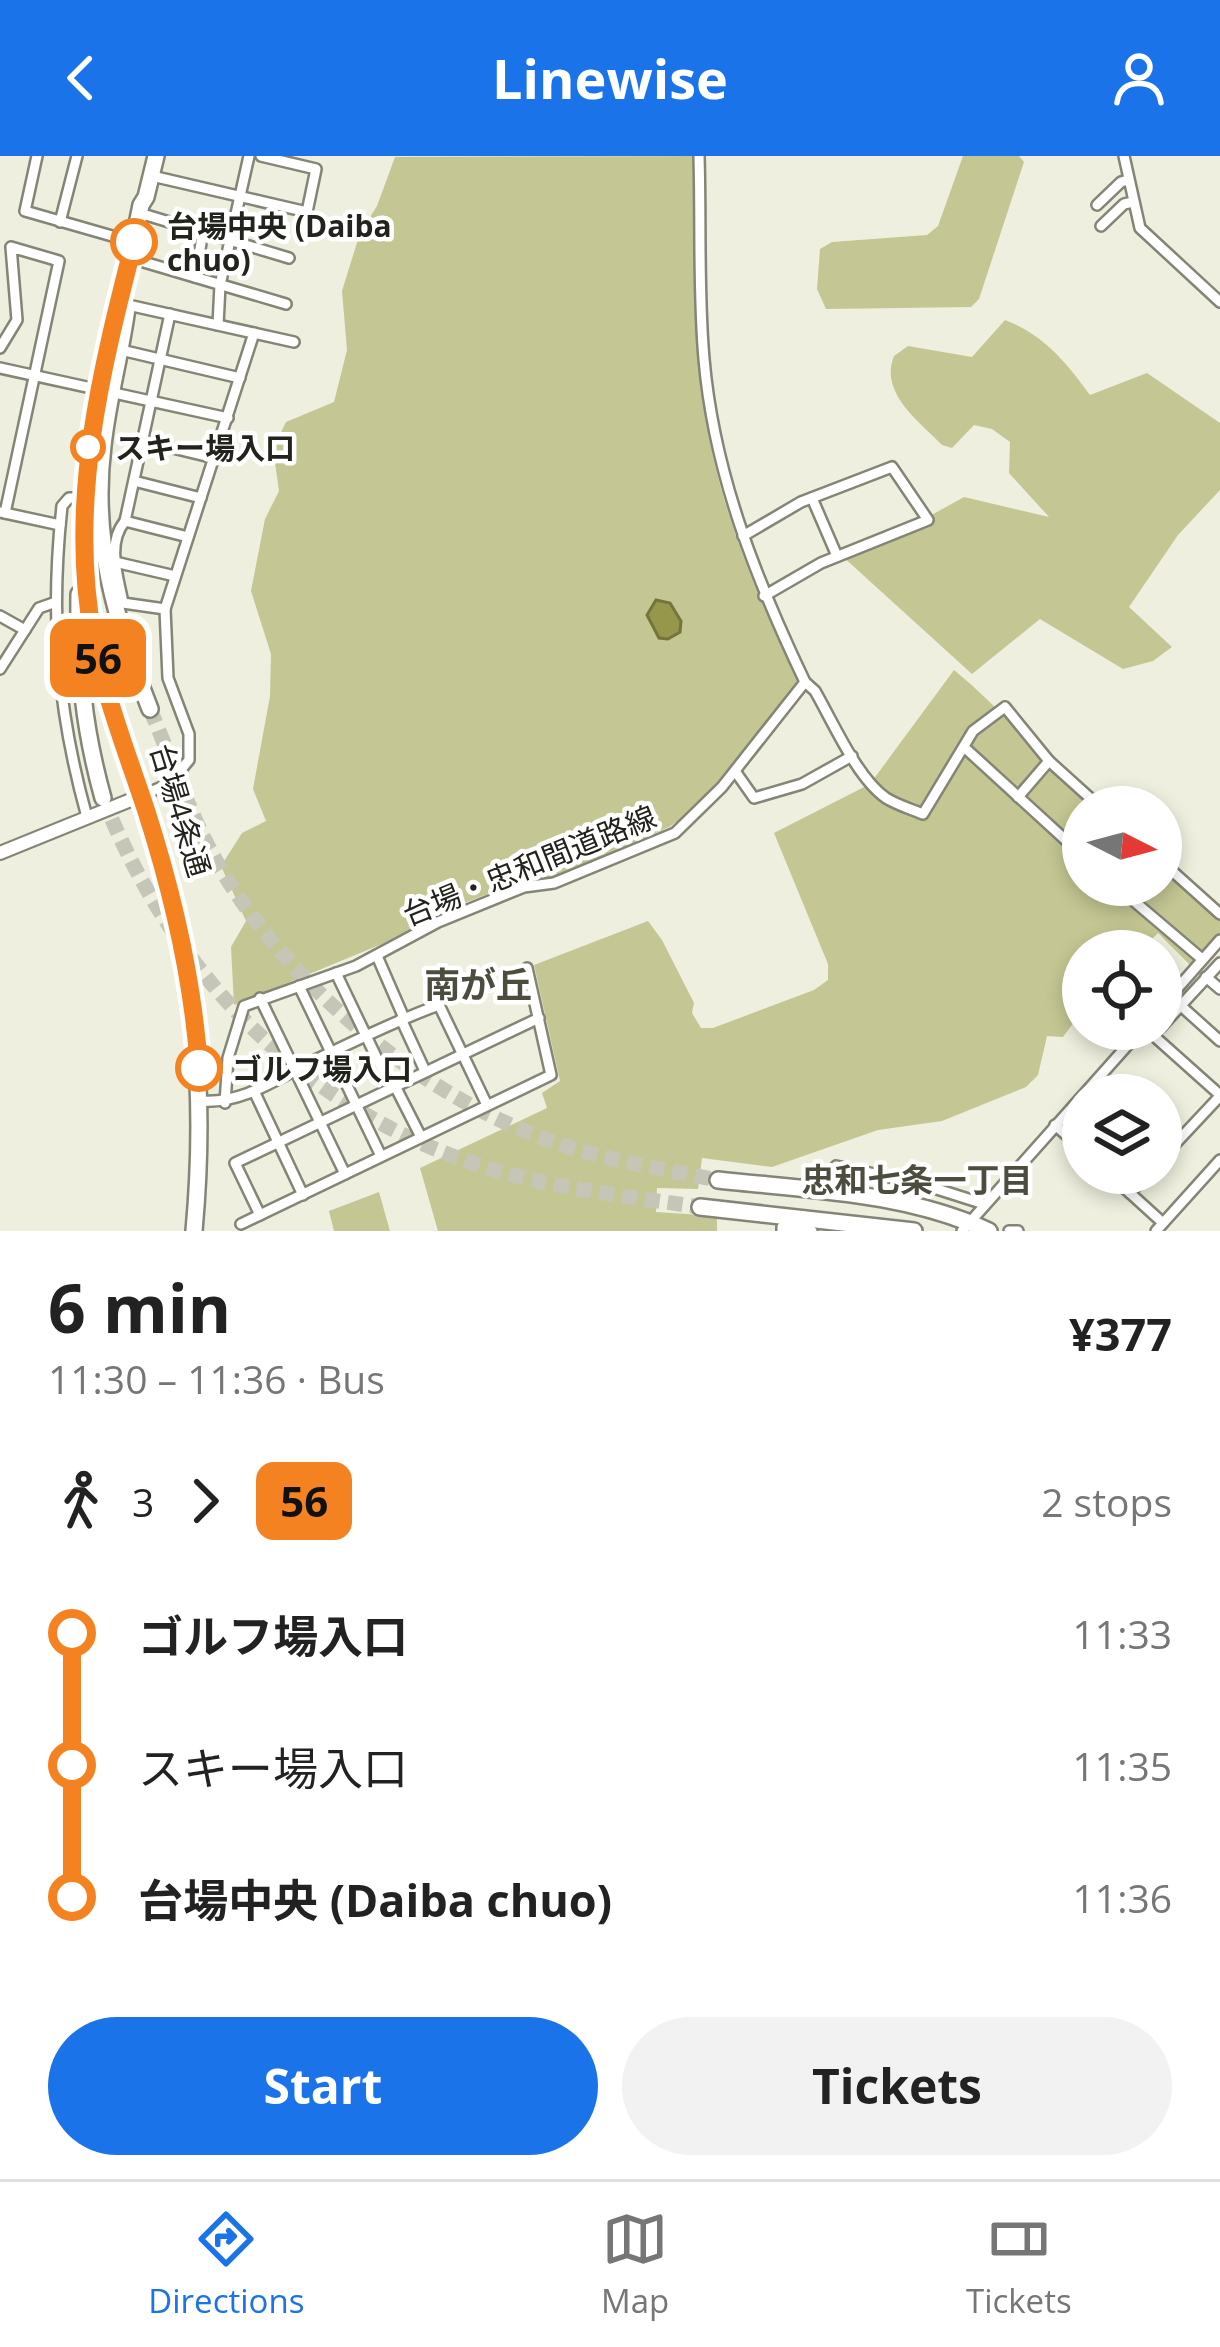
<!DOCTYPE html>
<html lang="en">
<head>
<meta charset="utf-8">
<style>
  body { margin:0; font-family:"Open Sans","Noto Sans JP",sans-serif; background:#f2f2f2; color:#222; height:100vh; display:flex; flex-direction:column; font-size:45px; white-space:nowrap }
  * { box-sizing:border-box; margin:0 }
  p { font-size:39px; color:#767676 }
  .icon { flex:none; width:66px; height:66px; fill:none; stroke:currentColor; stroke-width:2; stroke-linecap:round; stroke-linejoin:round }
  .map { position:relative; height:1075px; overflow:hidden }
  .sheet { display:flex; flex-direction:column; background:#fff; flex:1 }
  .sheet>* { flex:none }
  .badge { padding:0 24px; border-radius:18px; font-size:42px; line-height:78px }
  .needle { width:78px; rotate:96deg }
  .fabs { position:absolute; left:1062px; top:630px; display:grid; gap:24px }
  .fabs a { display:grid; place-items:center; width:120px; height:120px; border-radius:50%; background:#fff; box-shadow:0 6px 18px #0003; font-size:60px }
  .map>.badge { position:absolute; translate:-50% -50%; box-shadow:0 0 0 6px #fff }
  .legs { display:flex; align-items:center; gap:18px; height:132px; padding:0 48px; font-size:39px }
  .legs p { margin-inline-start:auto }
  .headline { display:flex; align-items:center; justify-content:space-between; height:204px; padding:0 48px }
  h1 { font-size:66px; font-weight:700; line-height:90px }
  .action { display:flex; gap:24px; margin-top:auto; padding:24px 48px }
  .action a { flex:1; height:138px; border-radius:72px; background:#1a73e8; color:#fff; font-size:48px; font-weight:700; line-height:138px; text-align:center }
  .action a+a { background:#f2f2f2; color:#222 }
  ul { padding:0 48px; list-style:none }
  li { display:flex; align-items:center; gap:42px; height:132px; font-size:45px }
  li i { display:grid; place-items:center; width:18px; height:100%; margin:0 15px; background:currentColor }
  li i::after { content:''; width:30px; height:30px; margin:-15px; border:9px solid; border-radius:50%; background:#fff }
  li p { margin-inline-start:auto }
  li:first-child i { background:linear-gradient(#0000 50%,currentColor 0) }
  li:last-child i { background:linear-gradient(currentColor 50%,#0000 0) }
  header { display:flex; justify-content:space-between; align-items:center; height:156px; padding:0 48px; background:#1a73e8; color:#fff; font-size:54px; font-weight:700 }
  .menu { display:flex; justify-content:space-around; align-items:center; height:168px; border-top:3px solid #e0e0e0; background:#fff; font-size:33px; color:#767676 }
  .menu a { display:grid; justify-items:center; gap:6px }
  .menu .active { color:#1a73e8 }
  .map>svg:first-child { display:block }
  .green { fill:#c4c793 }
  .water { fill:#96974a; stroke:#74743c; stroke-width:3 }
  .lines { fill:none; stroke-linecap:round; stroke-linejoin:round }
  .highway-tunnel { stroke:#c5c6b7; stroke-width:15; stroke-dasharray:15 8; stroke-linecap:butt }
  .minor-casing { stroke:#848576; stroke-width:14 }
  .major-casing { stroke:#848576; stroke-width:16 }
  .highway-casing { stroke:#848576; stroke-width:20 }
  .minor { stroke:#fff; stroke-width:9 }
  .major { stroke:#fff; stroke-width:12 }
  .highway { stroke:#fff; stroke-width:15 }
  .line-1-casing { stroke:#fff; stroke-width:27 }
  .line-1 { stroke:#f58220; stroke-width:18 }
  .stop-1-dot { fill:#fff; stroke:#f58220; stroke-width:6 }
  .labels { text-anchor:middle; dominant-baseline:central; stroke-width:9; stroke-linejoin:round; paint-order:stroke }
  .stop-label { font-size:30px; font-weight:bold; fill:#23231d; stroke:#fff; text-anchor:start }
  .street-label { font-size:30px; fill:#23231d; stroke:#fff }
  .neighbourhood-label { font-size:33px; font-weight:bold; fill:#4c4d3f; stroke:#fff }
  .quarter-label { font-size:36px; font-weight:bold; fill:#4c4d3f; stroke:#fff }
</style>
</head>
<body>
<header><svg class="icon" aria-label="back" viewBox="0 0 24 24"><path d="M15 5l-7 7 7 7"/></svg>Linewise<svg class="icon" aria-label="person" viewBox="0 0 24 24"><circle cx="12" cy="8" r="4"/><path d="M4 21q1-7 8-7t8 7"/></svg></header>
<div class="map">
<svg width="1220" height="1075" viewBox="0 0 1220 1075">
  <rect width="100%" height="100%" fill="#eeefde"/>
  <g class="green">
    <path d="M695 0C697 91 693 185 708 275 723 362 760 445 797 525L745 601 690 657 669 671 555 721 521 725 446 754 382 788 234 849 231 791 246 765 221 710 242 677 266 665 253 633 270 540 271 498 251 435 265 363 279 335 273 293 286 266 334 246 347 194 342 135 360 77 377 50 395 1Z"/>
    <path d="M963 0H1019L1024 6 979 143 971 151 826 153 817 133 820 93 832 86 927 79 938 70Z"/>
    <path d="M1005 164C1043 178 1067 207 1090 239L1147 217 1220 267V334L1178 379 1129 451 1172 491 1153 505 1123 513 1040 463 972 518 841 399 908 372 964 341 1049 361 1009 317 1010 286 992 273 974 269 952 292 942 289C919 265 879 237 894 200L908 190 972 201Z"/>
    <path d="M954 514C1005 556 1046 606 1095 651H1083V729H1161V711L1220 763V778L1191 810 1158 777 1140 795H1083V854L1063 881 1047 880 1038 919 1026 931 942 965 878 974 772 1011 702 1002 698 1033 657 1032 656 1056 717 1060V1075H438L420 1012 547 952 542 937 560 925 534 809 648 765 662 784 694 847 692 857 701 872H713L814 834 828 824V808L774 677 870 628Z"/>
    <path d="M379 1036 390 1075H334L329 1055Z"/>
  </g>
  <path class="water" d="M656 444 670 447 681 465 680 476 668 483 659 482 647 459Z"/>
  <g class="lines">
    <g class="highway-tunnel">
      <path d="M150 553C168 595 183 639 203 680 269 814 409 934 548 984 603 1004 662 1013 718 1024"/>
      <path d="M103 642C172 815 296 948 475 1008 548 1032 625 1040 700 1051"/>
    </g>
    <defs>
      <g id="minor">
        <path d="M37 0 25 55 133 86"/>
        <path d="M699 0C701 67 698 136 704 203 714 318 756 423 805 526L815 535C833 566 857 622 886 642 897 649 911 653 923 658L973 575 1005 551 1049 605 1100 651"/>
        <path d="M1124 0 1140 72 1220 146"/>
        <path d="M152 20 307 56 316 13 261 0"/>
        <path d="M1097 49 1121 26 1128 24"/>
        <path d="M146 59 289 102"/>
        <path d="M60 66 77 0"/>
        <path d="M1101 70 1124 48 1133 46"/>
        <path d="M137 104 286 148"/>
        <path d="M195 121 203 76"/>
        <path d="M128 149 294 186"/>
        <path d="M218 169 220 129 249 0"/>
        <path d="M0 192 17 164 11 91 59 105 5 357"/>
        <path d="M121 194 240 222"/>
        <path d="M0 212 228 262"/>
        <path d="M144 285 214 302"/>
        <path d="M134 325 201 342"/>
        <path d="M84 342H69L62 350C50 461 57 553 87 661"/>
        <path d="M812 342 837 400"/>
        <path d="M0 356 60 369"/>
        <path d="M125 365 170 158"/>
        <path d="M743 380 801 346 892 311 928 364 821 407 764 440"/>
        <path d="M115 406 175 420"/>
        <path d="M165 453 123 447C118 420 106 388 125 365L188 381"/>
        <path d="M0 460 25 474"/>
        <path d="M0 513 39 452 56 446"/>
        <path d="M964 591 1083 700"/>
        <path d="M735 615 754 642 802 628 852 600"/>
        <path d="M148 637 170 627 189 604V578L168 522 165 453 254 177"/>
        <path d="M1018 641 1049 605"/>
        <path d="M1161 705 1220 758"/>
        <path d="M1115 729 1202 803"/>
        <path d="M377 800 404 862"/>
        <path d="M336 817 391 932"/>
        <path d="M1206 821 1220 833"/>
        <path d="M299 830 381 1000"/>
        <path d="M260 842 345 1018"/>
        <path d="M1180 849 1220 885"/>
        <path d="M1161 851 1220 784"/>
        <path d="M401 863 425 915"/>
        <path d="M1161 871 1220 807"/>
        <path d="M1142 874 1154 880 1220 939"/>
        <path d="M395 930 421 981"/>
        <path d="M254 935 303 1039"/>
        <path d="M202 945C244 948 279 921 317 903 357 884 397 864 439 849L487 949"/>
        <path d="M225 947 228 902 244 850 356 810 438 766 524 731 554 727 675 677 722 631 805 526"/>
        <path d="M1055 969 1083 994"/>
        <path d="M1161 1003 1220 940"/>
        <path d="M836 1010 918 1027 984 1048"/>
        <path d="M1108 1017 1163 1067"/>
        <path d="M1130 1037 1148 1017"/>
        <path d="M260 1059 235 1007 539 862"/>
        <path d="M241 1068 551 919 527 812"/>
        <path d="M782 1075V1071L812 1075"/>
        <path d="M962 1075 1142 873"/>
        <path d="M1009 1075H1018"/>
        <path d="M1156 1075 1220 1004"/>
      </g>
      <path id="major" d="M0 697 148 637"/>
      <g id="highway">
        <path d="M156 0 146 41 141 49C124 135 97 220 86 307 80 354 84 405 89 453 98 531 131 604 154 680 195 816 207 933 194 1075"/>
        <path d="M127 152C121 198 108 243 103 290 91 384 116 466 150 553"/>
        <path d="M79 438C78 512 83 570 103 642"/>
        <path d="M718 1024C809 1034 905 1036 989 1075"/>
        <path d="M700 1051 914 1075"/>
      </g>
    </defs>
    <use href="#minor" class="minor-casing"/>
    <use href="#major" class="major-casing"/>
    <use href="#highway" class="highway-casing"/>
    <use href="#minor" class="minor"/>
    <use href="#major" class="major"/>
    <use href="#highway" class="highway"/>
  </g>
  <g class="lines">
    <defs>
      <path id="line-1" d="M134 86C101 215 68 346 93 480 105 540 127 597 146 654 173 738 193 824 199 912"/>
    </defs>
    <use href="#line-1" class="line-1-casing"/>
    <use href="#line-1" class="line-1"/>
  </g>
  <g class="stop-1-dot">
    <circle cx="134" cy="86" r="21"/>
    <circle cx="88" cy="291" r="15"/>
    <circle cx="199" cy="912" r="21"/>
  </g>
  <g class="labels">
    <g class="stop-label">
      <text x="167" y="69">台場中央 (Daiba<tspan x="167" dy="34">chuo)</tspan></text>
      <text x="115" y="291">スキー場入口</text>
      <text x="232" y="912">ゴルフ場入口</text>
    </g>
    <g class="street-label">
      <text transform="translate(181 654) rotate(73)">台場4条通</text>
      <text transform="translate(529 709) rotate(-22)">台場・忠和間道路線</text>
    </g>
    <g class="neighbourhood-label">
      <text x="917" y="1023">忠和七条一丁目</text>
    </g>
    <g class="quarter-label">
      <text x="478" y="828">南が丘</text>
    </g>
  </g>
</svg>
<div class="fabs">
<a><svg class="needle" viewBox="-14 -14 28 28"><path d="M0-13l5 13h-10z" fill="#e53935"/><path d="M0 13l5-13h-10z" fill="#767676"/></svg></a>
<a><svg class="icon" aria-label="locate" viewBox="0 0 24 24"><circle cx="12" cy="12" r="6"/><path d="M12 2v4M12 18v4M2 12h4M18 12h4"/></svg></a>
<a><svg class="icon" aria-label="layers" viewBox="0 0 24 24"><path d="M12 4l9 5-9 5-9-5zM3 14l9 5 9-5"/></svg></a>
</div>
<b class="badge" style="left:98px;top:502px;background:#f58220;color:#111">56</b>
</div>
<section class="sheet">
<div class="headline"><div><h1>6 min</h1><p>11:30 – 11:36 · Bus</p></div><b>¥377</b></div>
<div class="legs"><svg class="icon" aria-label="walk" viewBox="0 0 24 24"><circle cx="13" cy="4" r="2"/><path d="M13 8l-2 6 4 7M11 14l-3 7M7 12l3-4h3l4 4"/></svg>3<svg class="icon" aria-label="forward" viewBox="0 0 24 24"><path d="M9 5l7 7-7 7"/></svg><b class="badge" style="background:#f58220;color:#111">56</b><p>2 stops</p></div>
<ul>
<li><i style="color:#f58220"></i><b>ゴルフ場入口</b><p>11:33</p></li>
<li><i style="color:#f58220"></i><span>スキー場入口</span><p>11:35</p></li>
<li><i style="color:#f58220"></i><b>台場中央 (Daiba chuo)</b><p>11:36</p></li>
</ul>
<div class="action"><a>Start</a><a>Tickets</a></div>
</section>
<nav class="menu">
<a class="active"><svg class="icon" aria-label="directions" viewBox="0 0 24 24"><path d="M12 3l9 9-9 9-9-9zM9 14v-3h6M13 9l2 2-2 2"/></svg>Directions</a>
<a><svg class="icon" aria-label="map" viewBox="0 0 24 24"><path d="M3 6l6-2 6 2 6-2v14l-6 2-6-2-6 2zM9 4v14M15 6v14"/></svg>Map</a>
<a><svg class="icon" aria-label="tickets" viewBox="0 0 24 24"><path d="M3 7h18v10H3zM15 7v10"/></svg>Tickets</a>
</nav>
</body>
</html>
